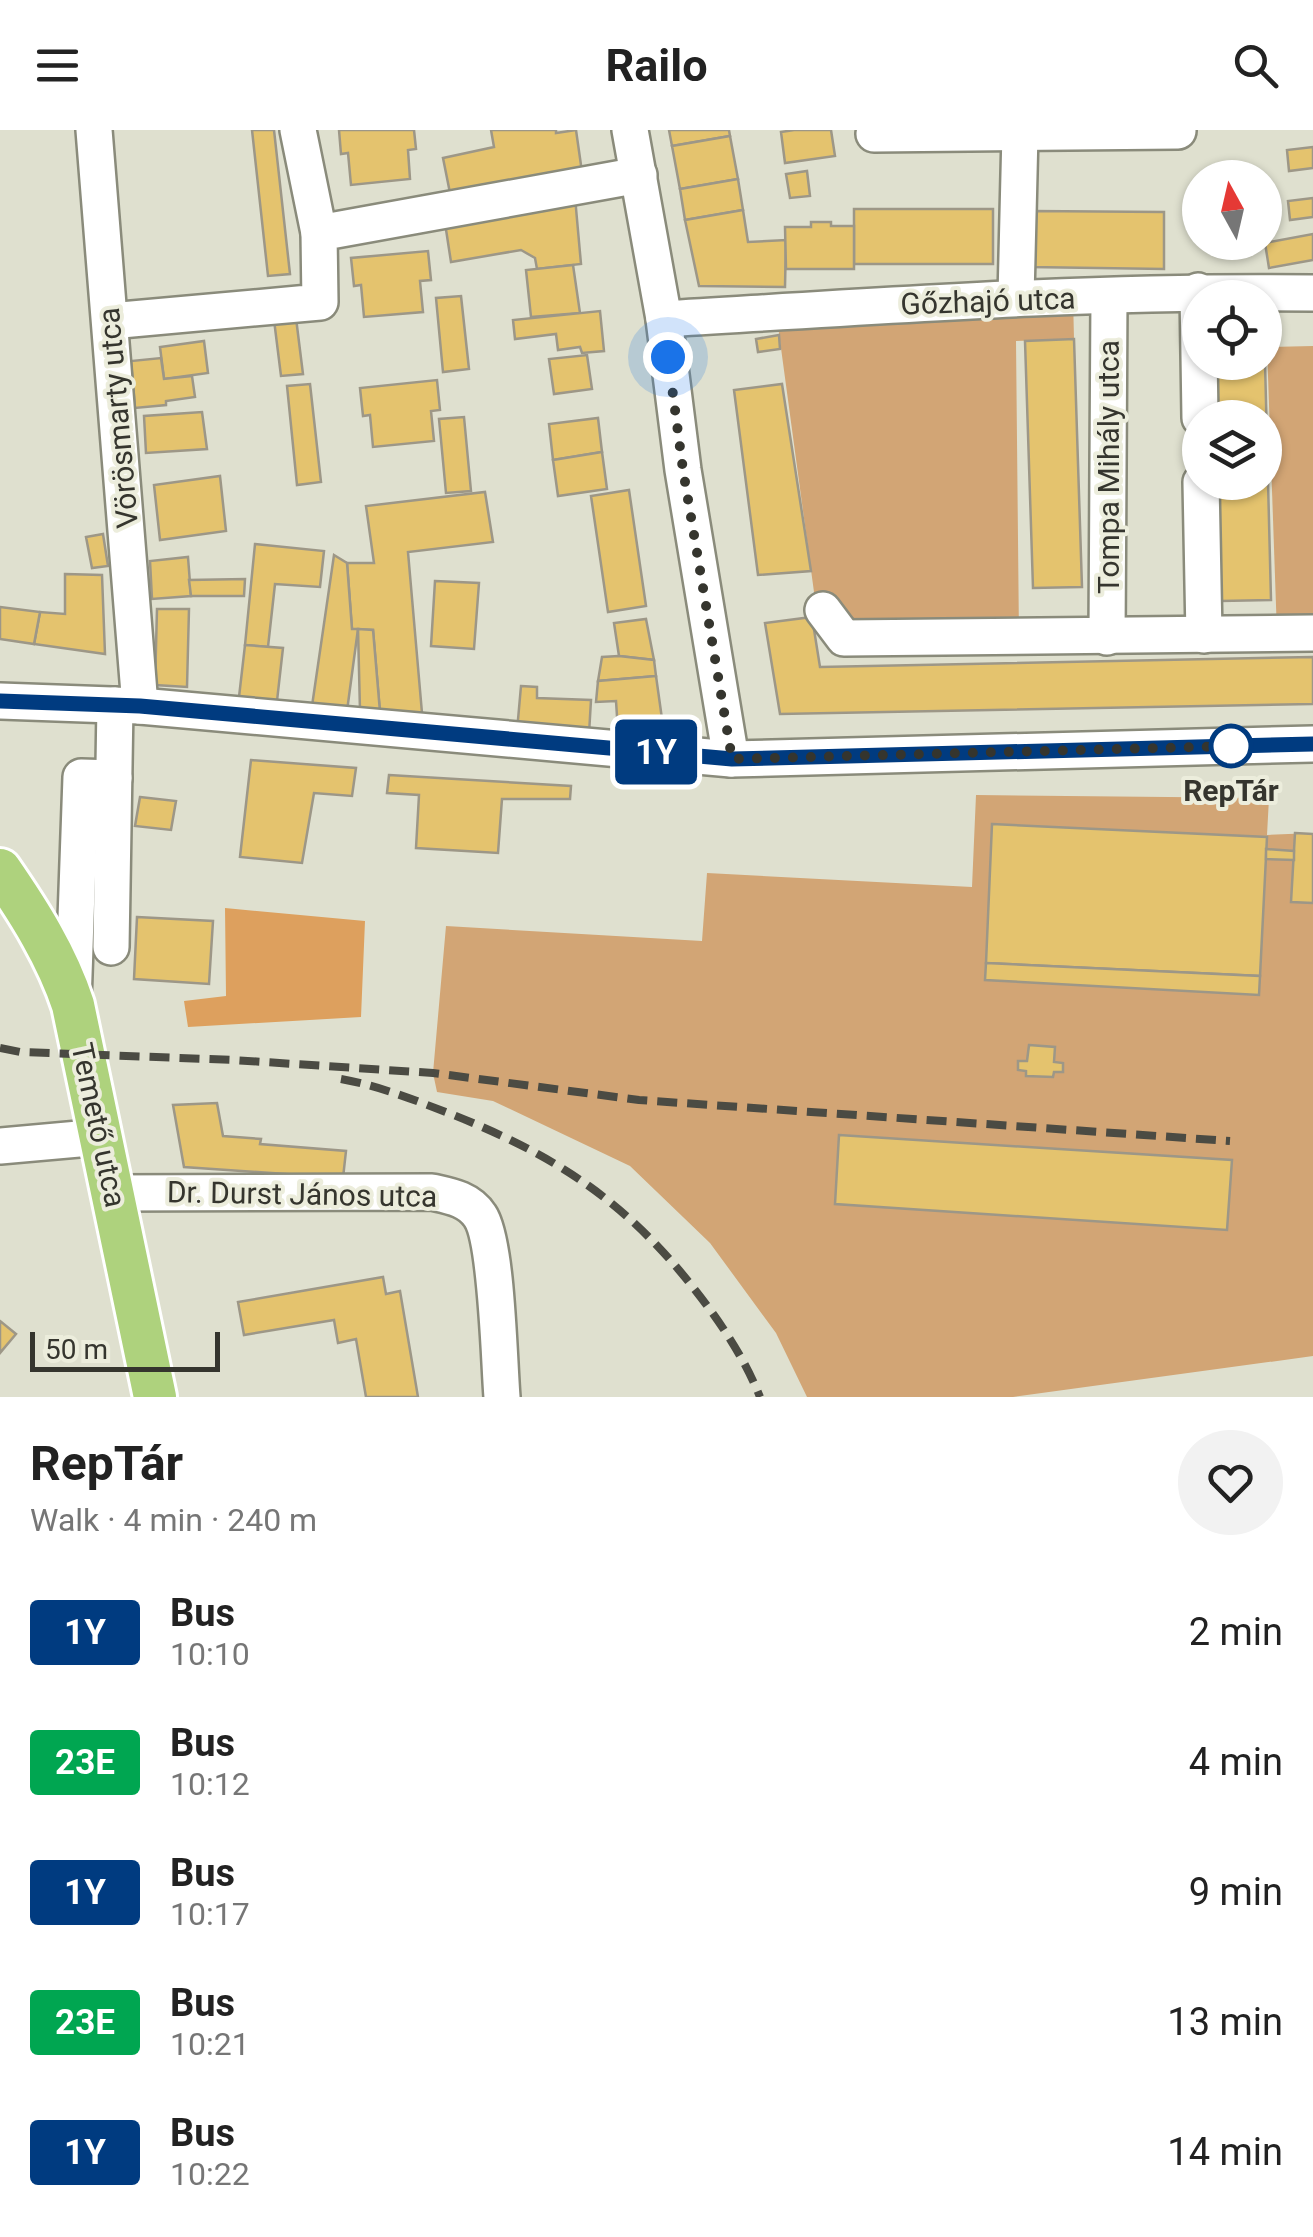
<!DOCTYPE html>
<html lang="en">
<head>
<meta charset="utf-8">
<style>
  body { margin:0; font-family:Roboto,sans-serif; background:#f2f2f2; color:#222; height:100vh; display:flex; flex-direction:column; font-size:38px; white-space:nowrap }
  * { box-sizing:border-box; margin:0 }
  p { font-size:32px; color:#767676 }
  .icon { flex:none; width:55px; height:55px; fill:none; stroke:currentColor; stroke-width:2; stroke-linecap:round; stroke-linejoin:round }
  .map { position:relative; height:1267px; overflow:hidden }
  .details { display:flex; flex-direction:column; background:#fff; flex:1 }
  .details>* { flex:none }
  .badge { padding:0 20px; border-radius:8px; font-size:35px; line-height:65px }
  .needle { width:65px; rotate:352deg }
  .fabs { position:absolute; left:1182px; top:30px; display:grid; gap:20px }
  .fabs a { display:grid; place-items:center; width:100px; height:100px; border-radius:50%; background:#fff; box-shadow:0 2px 8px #0004; font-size:50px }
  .scale { position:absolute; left:30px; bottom:25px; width:190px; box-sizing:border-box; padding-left:10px; border:5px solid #35352e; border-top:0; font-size:28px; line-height:35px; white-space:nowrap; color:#35352e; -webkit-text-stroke:8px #eceddc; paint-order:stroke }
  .you { position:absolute; width:50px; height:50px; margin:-25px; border:8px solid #fff; border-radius:50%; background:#1a73e8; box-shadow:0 0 0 15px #1a73e833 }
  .map>.badge { position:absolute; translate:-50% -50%; box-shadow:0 0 0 5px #fff }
  .round { display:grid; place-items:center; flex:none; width:105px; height:105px; border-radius:52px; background:#f2f2f2 }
  .head { display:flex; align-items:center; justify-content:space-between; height:170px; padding:0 30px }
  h1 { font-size:48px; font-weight:700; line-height:75px }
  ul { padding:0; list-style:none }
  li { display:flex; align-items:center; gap:30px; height:130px; padding:0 30px }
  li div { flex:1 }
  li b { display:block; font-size:38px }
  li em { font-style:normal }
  li .badge { min-width:110px; font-weight:700; text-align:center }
  header { display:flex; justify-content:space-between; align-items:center; height:130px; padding:0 30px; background:#fff; font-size:45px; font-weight:700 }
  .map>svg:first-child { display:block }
  .green { fill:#d2a575 }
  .forest { fill:#dda05e }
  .building { fill:#e4c36e; stroke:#9d9787; stroke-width:2.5 }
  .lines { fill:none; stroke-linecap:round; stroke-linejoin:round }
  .minor-casing { stroke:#8a8b7b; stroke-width:40 }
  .major-casing { stroke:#fff; stroke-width:48 }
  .minor { stroke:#fff; stroke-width:35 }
  .major { stroke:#aed27d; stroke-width:42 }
  .rail { stroke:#4b4b43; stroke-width:8; stroke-dasharray:20 10; stroke-linecap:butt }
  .line-casing { stroke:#fff; stroke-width:22 }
  .line { stroke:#003b80; stroke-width:15 }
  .walk { stroke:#35352e; stroke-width:10; stroke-dasharray:0 18 }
  .stop-dot { fill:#fff; stroke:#003b80; stroke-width:5 }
  .labels { text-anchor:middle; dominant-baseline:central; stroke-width:8; stroke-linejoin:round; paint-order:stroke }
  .street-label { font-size:30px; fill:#35352e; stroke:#eceddc }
  .stop-label { font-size:30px; font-weight:bold; fill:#35352e; stroke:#eceddc }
</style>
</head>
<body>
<header><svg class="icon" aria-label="menu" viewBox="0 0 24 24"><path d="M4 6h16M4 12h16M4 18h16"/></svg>Railo<svg class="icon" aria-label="search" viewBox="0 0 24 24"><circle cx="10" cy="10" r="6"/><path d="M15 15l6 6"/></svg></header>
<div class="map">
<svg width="1313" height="1267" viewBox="0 0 1313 1267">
  <rect width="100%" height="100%" fill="#dfe0cf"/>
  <g class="green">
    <path d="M1073 167 1074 209 1016 211 1019 508 819 499 778 196Z"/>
    <path d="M1313 216V503L1277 504 1267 217Z"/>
    <path d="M976 665 1269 668 1267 705 1313 703V1226L1013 1267H807L776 1203 710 1113 630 1036 493 971 437 962 433 943 446 796 702 811 707 743 972 757Z"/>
  </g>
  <path class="forest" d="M225 778 365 791 361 887 188 897 184 871 226 866Z"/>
  <g class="building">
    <path d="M252 0H274L290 144 268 146Z"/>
    <path d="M339 0H414L416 19 408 20 410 49 351 55 348 23 341 24Z"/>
    <path d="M491 0H556V3L576 0 582 42 452 73 443 28 494 17Z"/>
    <path d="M669 0H729L730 6 672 16Z"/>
    <path d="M794 0H831L835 26 785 33 781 2Z"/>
    <path d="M730 6 738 49 680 59 672 16Z"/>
    <path d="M1313 17V38L1289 41 1287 20Z"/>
    <path d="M807 41 810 66 790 68 786 44Z"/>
    <path d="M738 49 743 80 685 90 680 59Z"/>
    <path d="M575 67 581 134 537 139 535 128 521 120 451 132 445 93Z"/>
    <path d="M1313 68V87L1290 90 1288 71Z"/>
    <rect x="854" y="79" width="139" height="55"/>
    <path d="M743 80 748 112 786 110 785 157 699 156 685 90Z"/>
    <path d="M1031 81 1164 82V139L1030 137Z"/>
    <path d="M811 92H831V96H854V139H786L785 97H811Z"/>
    <path d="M1313 104V130L1269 138 1265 113Z"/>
    <path d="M428 121 431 150 420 151 423 182 364 187 361 155 354 156 351 128Z"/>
    <path d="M573 135 580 183 531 187 526 140Z"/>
    <path d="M461 166 469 239 443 242 436 168Z"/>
    <path d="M600 181 604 221 582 223 580 217 558 220 556 204 515 209 513 190Z"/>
    <path d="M296 188 303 244 281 246 274 190Z"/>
    <path d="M779 205 780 219 758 222 756 209Z"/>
    <path d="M1074 209 1082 457 1033 458 1025 211Z"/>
    <path d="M204 211 208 243 164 249 160 217Z"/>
    <path d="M587 225 592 259 554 264 549 229Z"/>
    <path d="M161 228 164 249 192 246 195 267 166 271V275L135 278 131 231Z"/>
    <path d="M1265 232 1271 470 1221 471 1219 352H1265V288H1217L1216 233Z"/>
    <path d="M437 250 440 280 431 281 434 311 373 317 370 285 363 286 360 258Z"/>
    <path d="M310 254 321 352 297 355 287 256Z"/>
    <path d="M782 254 811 441 758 445 734 260Z"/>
    <path d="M202 282 207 319 146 323 144 286Z"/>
    <path d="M464 287 471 361 446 363 439 289Z"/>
    <path d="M598 288 602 322 553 330 549 294Z"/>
    <path d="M602 322 607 359 558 366 553 330Z"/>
    <path d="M220 346 226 401 160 410 154 355Z"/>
    <path d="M629 360 646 476 608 482 591 366Z"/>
    <path d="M485 362 493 412 408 422 422 583 380 582 373 500 352 499 347 433H374L366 376Z"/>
    <path d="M103 404 108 436 92 438 86 407Z"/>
    <path d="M255 414 324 421 320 457 275 454 268 517 245 515Z"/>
    <path d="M334 425 347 433 352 499H358L347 581 312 576Z"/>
    <path d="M188 427 191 466 152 469 150 431Z"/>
    <path d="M65 444 102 445 105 524 34 514 40 482 65 484Z"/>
    <path d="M245 449 244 466H191L189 450Z"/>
    <path d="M435 451 479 453 474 519 431 516Z"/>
    <path d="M0 477 40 482 34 514 0 509Z"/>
    <path d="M157 479H189L187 557 155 555Z"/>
    <path d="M812 487 820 537 1313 527V574L780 584 765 493Z"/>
    <path d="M646 489 654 530 619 526 614 493Z"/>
    <path d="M358 499 373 500 380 582 360 581Z"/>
    <path d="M245 515 283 518 277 571 239 567Z"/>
    <path d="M619 526 654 530 656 546 598 551 602 527Z"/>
    <path d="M656 546 663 596 618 601 616 571 596 572 598 551Z"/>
    <path d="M521 556 537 557V568L591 570 589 604 517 601Z"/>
    <path d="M251 630 356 638 352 666 314 663 302 733 240 727Z"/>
    <path d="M389 645 571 656 570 669H502L498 723 416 718 419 665 387 663Z"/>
    <path d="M140 667 176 671 171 700 135 696Z"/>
    <path d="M992 694 1267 707 1260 846 986 833Z"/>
    <path d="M1295 703 1313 704V773L1291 772Z"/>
    <path d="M1266 719 1294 721V730L1266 729Z"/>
    <path d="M137 787 213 791 209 854 134 849Z"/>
    <path d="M986 833 1260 846 1259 865 985 850Z"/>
    <path d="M1029 915 1055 917 1054 932 1063 933V942H1054L1053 947 1026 946V941L1018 940V931H1027Z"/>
    <path d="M217 973 223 1006 261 1009 260 1014 346 1021 343 1048 184 1037 173 975Z"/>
    <path d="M839 1005 1232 1030 1227 1100 835 1074Z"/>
    <path d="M383 1147 386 1164 400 1161 418 1267H366L356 1209 338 1213 334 1190 244 1205 238 1172Z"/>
    <path d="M0 1191 16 1204 0 1223Z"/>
  </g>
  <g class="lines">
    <defs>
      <g id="minor">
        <path d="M94 0 140 576"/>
        <path d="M298 0 319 103"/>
        <path d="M630 0 664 189 683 340 731 629"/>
        <path d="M874 4 1178 1"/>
        <path d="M1198 161 1200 288"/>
        <path d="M1016 167 1020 3"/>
        <path d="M664 189C880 176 1096 160 1313 163"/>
        <path d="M110 191 320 172 319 103 639 45"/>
        <path d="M1201 352 1204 505"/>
        <path d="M823 480 844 508 1313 503"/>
        <path d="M1107 507 1109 167"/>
        <path d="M0 571 140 576 731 629 1313 614"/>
        <path d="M111 817 115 575"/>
        <path d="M73 873 81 647 114 648"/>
        <path d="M0 1016 101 1007"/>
        <path d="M113 1063 432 1062C450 1066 469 1069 480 1086 497 1111 499 1231 502 1267"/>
      </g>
      <path id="major" d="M0 740C29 782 57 826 73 875L155 1267"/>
    </defs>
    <use href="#minor" class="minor-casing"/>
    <use href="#major" class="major-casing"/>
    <use href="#minor" class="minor"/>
    <use href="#major" class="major"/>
    <g class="rail">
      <path d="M0 918 20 922 233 930 433 943 639 970 1230 1011"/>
      <path d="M341 949C380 956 414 970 451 984 554 1025 623 1069 692 1156 719 1190 744 1227 760 1267"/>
    </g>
  </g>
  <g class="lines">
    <defs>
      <path id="line" d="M0 571 140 576 732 629 1313 614"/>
    </defs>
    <use href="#line" class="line-casing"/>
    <use href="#line" class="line"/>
    <path class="walk" d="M668 227 683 340 732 629 1236 616H1231"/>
  </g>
  <circle class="stop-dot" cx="1231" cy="616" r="20"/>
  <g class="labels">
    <g class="street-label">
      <text transform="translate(988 171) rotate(-2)">Gőzhajó utca</text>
      <text transform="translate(118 288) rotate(-95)">Vörösmarty utca</text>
      <text transform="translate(1108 337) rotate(-90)">Tompa Mihály utca</text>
      <text transform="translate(99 995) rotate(78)">Temető utca</text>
      <text transform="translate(302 1064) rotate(1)">Dr. Durst János utca</text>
    </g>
    <g class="stop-label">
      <text x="1231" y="660">RepTár</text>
    </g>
  </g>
</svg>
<div class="fabs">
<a><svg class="needle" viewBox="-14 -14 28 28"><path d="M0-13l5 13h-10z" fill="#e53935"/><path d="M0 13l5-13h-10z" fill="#767676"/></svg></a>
<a><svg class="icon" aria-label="locate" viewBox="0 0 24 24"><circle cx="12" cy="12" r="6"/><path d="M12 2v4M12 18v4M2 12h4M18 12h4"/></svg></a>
<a><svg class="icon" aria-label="layers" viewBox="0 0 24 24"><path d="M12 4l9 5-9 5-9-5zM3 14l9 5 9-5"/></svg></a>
</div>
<div class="scale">50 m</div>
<div class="you" style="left:668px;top:227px"></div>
<b class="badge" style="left:656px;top:622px;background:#003b80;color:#fff">1Y</b>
</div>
<section class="details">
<div class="head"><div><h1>RepTár</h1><p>Walk · 4 min · 240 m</p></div><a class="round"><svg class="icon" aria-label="heart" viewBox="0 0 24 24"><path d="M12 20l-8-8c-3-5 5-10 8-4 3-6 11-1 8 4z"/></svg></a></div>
<ul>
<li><span class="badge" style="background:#003b80;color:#fff">1Y</span><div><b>Bus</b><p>10:10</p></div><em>2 min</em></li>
<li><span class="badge" style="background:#00a651;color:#fff">23E</span><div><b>Bus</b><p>10:12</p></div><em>4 min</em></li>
<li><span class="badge" style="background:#003b80;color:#fff">1Y</span><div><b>Bus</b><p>10:17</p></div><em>9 min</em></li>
<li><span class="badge" style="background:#00a651;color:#fff">23E</span><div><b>Bus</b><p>10:21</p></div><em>13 min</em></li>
<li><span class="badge" style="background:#003b80;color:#fff">1Y</span><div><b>Bus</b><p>10:22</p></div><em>14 min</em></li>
</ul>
</section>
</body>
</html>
